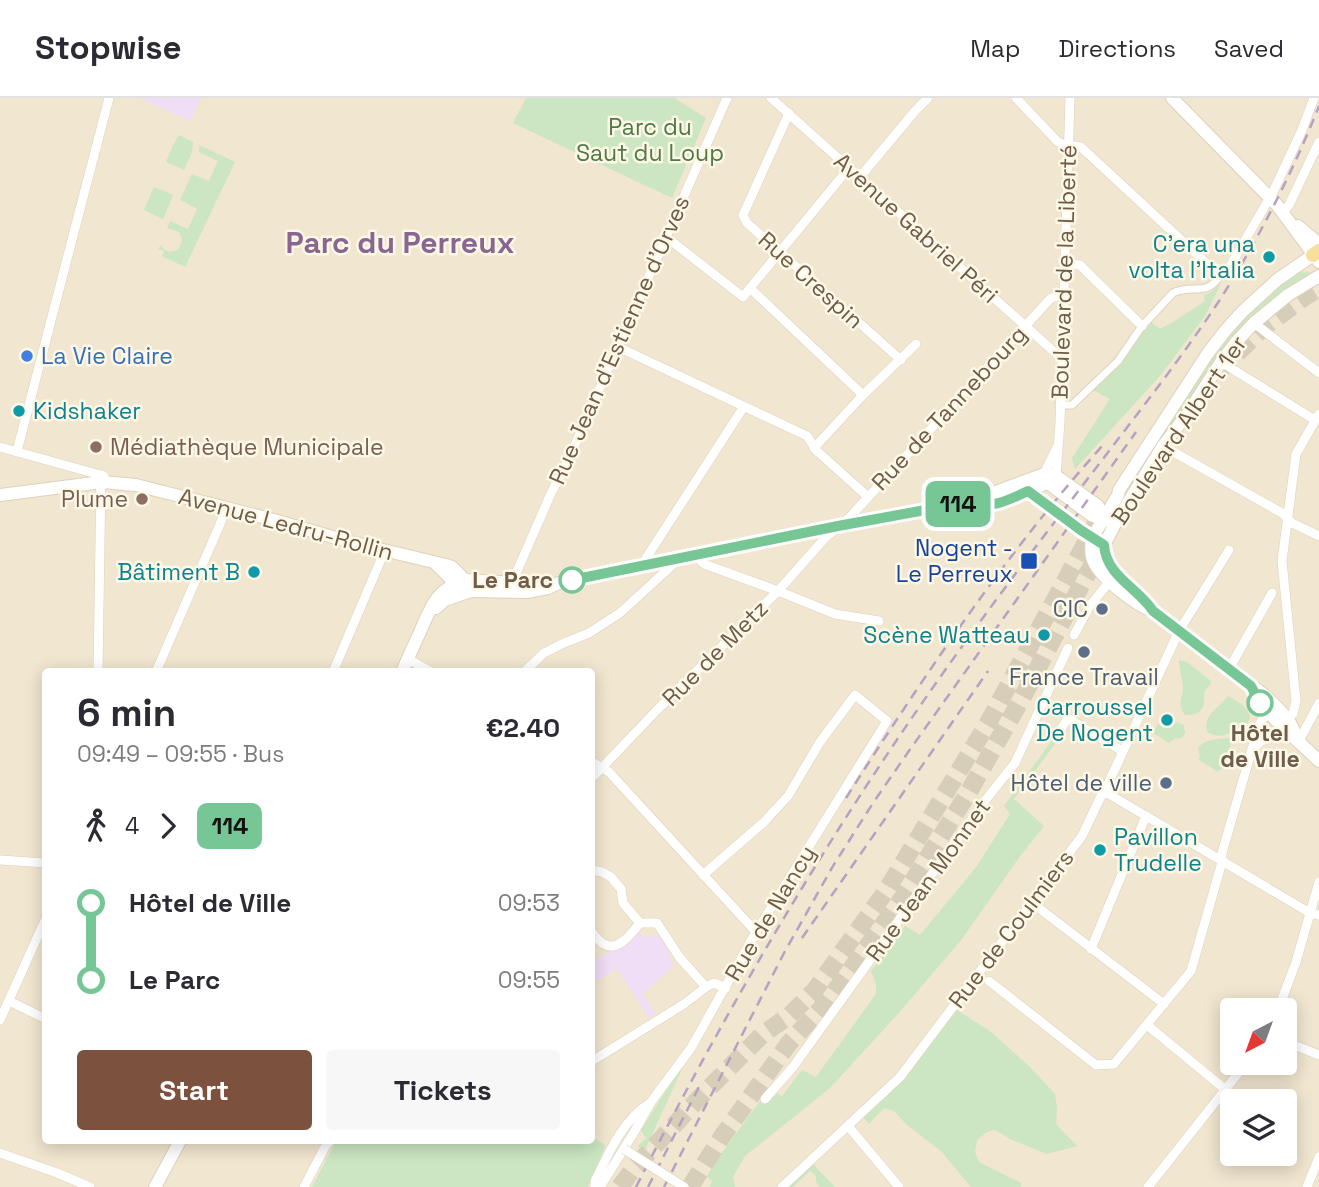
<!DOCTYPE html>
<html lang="en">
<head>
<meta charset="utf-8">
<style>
  body { margin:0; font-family:"Space Grotesk",sans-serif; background:#f7f7f7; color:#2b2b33; height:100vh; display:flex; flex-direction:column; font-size:26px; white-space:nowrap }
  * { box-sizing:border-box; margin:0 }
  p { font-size:23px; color:#7c7c81 }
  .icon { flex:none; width:38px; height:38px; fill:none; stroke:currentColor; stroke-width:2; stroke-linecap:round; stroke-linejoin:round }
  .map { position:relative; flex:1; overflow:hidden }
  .details { position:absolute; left:42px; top:570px; width:553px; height:476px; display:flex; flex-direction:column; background:#fff; border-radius:7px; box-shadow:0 4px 18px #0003 }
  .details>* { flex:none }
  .badge { padding:0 14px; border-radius:10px; font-size:24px; line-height:46px }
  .needle { width:46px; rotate:221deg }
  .fabs { position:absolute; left:1220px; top:900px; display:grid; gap:14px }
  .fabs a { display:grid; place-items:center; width:77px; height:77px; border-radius:7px; background:#fff; box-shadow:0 4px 18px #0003; font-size:35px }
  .map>.badge { position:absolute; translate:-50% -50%; box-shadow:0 0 0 4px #fff }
  .legs { display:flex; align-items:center; gap:10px; height:77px; padding:0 35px; font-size:23px }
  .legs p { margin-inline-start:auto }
  .head { display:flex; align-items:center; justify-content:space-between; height:119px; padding:0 35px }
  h1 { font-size:38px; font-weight:600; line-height:52px }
  .button { display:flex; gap:14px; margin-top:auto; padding:14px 35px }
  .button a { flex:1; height:80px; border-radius:7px; background:#7c513e; color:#fff; font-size:28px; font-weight:600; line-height:80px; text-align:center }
  .button a+a { background:#f7f7f7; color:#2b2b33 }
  ul { padding:0 35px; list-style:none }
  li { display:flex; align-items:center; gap:24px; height:77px; font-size:26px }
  li i { display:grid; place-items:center; width:10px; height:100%; margin:0 9px; background:currentColor }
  li i::after { content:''; width:18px; height:18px; margin:-9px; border:5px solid; border-radius:50%; background:#fff }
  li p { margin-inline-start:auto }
  li:first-child i { background:linear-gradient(#0000 50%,currentColor 0) }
  li:last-child i { background:linear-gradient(currentColor 50%,#0000 0) }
  header { display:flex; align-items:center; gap:42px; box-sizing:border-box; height:98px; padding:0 35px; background:#fff; border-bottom:2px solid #e1e1e2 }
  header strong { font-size:33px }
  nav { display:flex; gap:38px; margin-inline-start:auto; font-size:24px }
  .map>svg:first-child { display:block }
  .residential { fill:#f1e6cf; fill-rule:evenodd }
  .education { fill:#f0ddf6 }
  .green { fill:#cbe6c0 }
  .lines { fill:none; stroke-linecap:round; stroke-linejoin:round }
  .motorway-tunnel { stroke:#d7ceba; stroke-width:18; stroke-dasharray:18 9; stroke-linecap:butt }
  .pedestrian-casing { stroke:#ded1bd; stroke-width:9 }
  .minor-casing { stroke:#ded1bd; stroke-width:10 }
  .tertiary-casing { stroke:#ded1bd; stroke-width:14 }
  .secondary-casing { stroke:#dfd0b8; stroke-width:14 }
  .primary-casing { stroke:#dcd8d3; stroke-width:16 }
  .pedestrian { stroke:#fff; stroke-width:7 }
  .minor { stroke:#fff; stroke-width:9 }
  .tertiary { stroke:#fff; stroke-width:12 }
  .secondary { stroke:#fff; stroke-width:12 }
  .primary { stroke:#f6e09c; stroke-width:14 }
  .rail { stroke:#b7a1c2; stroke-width:2.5; stroke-dasharray:10 7; stroke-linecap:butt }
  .minor-bridge-casing { stroke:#ded1bd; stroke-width:10; stroke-linecap:butt }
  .minor-bridge { stroke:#fff; stroke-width:9 }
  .line-1-casing { stroke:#fff; stroke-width:16 }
  .line-1 { stroke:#77c695; stroke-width:10 }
  .culture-dot { fill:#0f9aa8; stroke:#fef8e6; stroke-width:2.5 }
  .shop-dot { fill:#3f7fe0; stroke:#fef8e6; stroke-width:2.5 }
  .education-dot { fill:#8d6e63; stroke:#fef8e6; stroke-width:2.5 }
  .transit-dot { fill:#1a4fb4; stroke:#fef8e6; stroke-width:2.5 }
  .stop-1-dot { fill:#fff; stroke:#77c695; stroke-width:3.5 }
  .service-dot { fill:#5c6f8a; stroke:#fef8e6; stroke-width:2.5 }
  .labels { text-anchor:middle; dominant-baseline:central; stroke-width:5; stroke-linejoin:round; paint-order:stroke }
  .park-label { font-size:23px; fill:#4e7a45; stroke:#fef8e6 }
  .street-label { font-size:23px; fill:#6f5c49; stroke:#fef8e6 }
  .culture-label { font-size:23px; fill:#0d838f; stroke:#fef8e6; text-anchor:end }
  .shop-label { font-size:23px; fill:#366cbe; stroke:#fef8e6; text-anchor:start }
  .education-label { font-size:23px; fill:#785e54; stroke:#fef8e6; text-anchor:start }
  .transit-label { font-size:23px; fill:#164399; stroke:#fef8e6; text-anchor:end }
  .stop-label { font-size:23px; font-weight:bold; fill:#6f5c49; stroke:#fef8e6; text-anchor:end }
  .service-label { font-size:23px; fill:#4e5e75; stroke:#fef8e6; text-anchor:end }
  .district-label { font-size:30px; font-weight:bold; fill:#896592; stroke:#fef8e6 }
</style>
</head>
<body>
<header>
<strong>Stopwise</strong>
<nav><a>Map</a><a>Directions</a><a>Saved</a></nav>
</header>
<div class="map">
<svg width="1319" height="1089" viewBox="0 0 1319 1089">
  <rect width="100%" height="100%" fill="#faf4e0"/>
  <path class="residential" d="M0 0H1319V1089H0ZM46 574H592V1043H46ZM1232 912H1284V964H1232ZM1232 1003H1284V1055H1232Z"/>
  <g class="education">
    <path d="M140 0H201L190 23Z"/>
    <path d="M637 834 642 838H661L674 868 643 896 656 916 649 920 617 871 592 886V864L611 853Z"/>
  </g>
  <g class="green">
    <path d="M526 0H674L706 20 672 100 513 25Z"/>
    <path d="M179 37 193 44 192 54 184 72 166 64 172 49Z"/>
    <path d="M199 47 235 64 185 169 162 158 164 153 158 151 161 147 163 151 170 154 178 152C182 145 183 141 179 134L167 130 170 123 188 131 197 111 180 102 192 76 209 83 218 63 199 54Z"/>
    <path d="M154 89 173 97 163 121 144 112Z"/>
    <path d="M1299 172 1304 175 1307 173 1312 177 1217 261 1152 356 1151 355C1178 303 1210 250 1253 210 1268 196 1284 184 1299 172Z"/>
    <path d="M1221 185 1205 218 1160 278 1075 371 1072 360 1110 301 1093 292 1120 264 1142 233 1151 224 1160 231 1175 223 1205 203 1204 197 1210 195Z"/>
    <path d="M1179 562 1187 564 1211 583V585L1204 594C1205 608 1203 618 1185 617 1176 605 1184 599 1183 587 1182 579 1179 571 1179 562Z"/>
    <path d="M1228 598C1235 602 1258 614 1247 625 1244 628 1240 629 1237 631 1227 637 1218 641 1207 634 1203 616 1219 610 1228 598Z"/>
    <path d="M1176 624 1184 627 1185 635 1182 640 1174 641 1169 645 1152 634 1159 626 1163 630H1171Z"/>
    <path d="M1064 626 1069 627 1014 701 1044 728 1018 761 962 841 897 917 830 990 745 1058 733 1079 735 1089H710L712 1083 707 1078 715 1064 769 991 782 998 802 972 816 979 876 896V886L871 873 905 828 920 837 977 768 1010 716 1004 708Z"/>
    <path d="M1233 639 1224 670 1217 673 1199 662 1200 657 1198 650C1207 639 1220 642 1233 639Z"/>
    <path d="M955 911 990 933 1030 969 1055 996 1057 1010 1056 1026 1077 1048 1047 1056 1012 1042 995 1032 987 1034 977 1042 975 1054 979 1064 1021 1085V1089H971L941 1053 907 1027 894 1013 884 1010 869 1026 862 1018Z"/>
    <path d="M688 958 643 1056 638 1048 646 1040 641 1032Z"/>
    <path d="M592 1039 604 1046 605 1049 588 1089H312L336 1043H592Z"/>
    <path d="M813 1066 835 1089H820L816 1084V1078L810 1073 793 1089H788Z"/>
  </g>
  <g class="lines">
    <g class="motorway-tunnel">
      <path d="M1218 274 1263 230 1306 198 1319 190"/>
      <path d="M620 1089 633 1071 705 994 762 937 790 917 815 892 886 793 988 625 1096 426"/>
      <path d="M690 1089 721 1040 789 945 827 904 901 802 967 697 1021 602 1085 480 1103 449"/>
    </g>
    <defs>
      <path id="pedestrian" d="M1059 307H1072L1118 263 1142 228 1173 195C1192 185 1205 200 1220 178"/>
      <g id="minor">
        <path d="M771 0 1061 260"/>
        <path d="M1016 0 1057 43 1062 46 1081 49 1220 178 1228 172 1237 156 1273 94 1302 32 1314 0"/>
        <path d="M789 15 743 117 747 125 901 262"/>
        <path d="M849 70 750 190 863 297"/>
        <path d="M860 79 915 13 928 0"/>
        <path d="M1283 114 1289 107 1319 44"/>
        <path d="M665 138 743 199 750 190"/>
        <path d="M1064 166 1080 167 1142 228"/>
        <path d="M1254 225 1319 275"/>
        <path d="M618 249 807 338 817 353 867 398"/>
        <path d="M1221 264 1315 322"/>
        <path d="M1163 348 1282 415 1292 425 1319 438"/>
        <path d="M0 349 104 378"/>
        <path d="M814 350 863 297 916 246"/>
        <path d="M17 353 109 0"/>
        <path d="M1045 379 1044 376 1057 349"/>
        <path d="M1053 381 1056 378 1060 324 1070 0"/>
        <path d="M695 458 704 466 778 493 835 516 879 523"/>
        <path d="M641 468 743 310"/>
        <path d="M509 487 518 471 552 393 567 365 727 0"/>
        <path d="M1074 537 1089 509 1113 479"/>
        <path d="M408 561 431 574"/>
        <path d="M1229 571 1272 495"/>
        <path d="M98 574 101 377"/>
        <path d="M156 574 227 410"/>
        <path d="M333 574 385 452"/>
        <path d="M524 574 544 555 564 545 589 535 620 515 679 461"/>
        <path d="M1284 623 1293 616 1296 603 1282 463 1296 356 1319 316"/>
        <path d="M1056 639 1068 620 1122 653"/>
        <path d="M1299 643 1319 605"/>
        <path d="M1252 651 1260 644 1289 631"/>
        <path d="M592 664 609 674 756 834"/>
        <path d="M592 680 658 611 778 493 826 439 849 420 1051 200 1063 197"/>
        <path d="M1107 695 1310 815 1319 817"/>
        <path d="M0 762 46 765"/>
        <path d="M592 772 602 774 611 779 621 791 623 805 640 825H657L680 860 706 889"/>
        <path d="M1031 804 1164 906"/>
        <path d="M592 834C595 838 599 844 604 846 618 855 632 834 640 825"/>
        <path d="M1091 851 1146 718"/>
        <path d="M989 883 1096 967 1114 966 1191 873 1222 764V755L1259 627 1263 620 1274 614"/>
        <path d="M9 903 46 921"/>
        <path d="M1278 912 1296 864 1319 784"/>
        <path d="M0 922 46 820"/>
        <path d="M1147 927 1226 992"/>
        <path d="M1284 943 1319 957"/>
        <path d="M592 963 684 906 706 889 714 885 726 890"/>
        <path d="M765 1001 793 969 984 704 1015 665 1068 550"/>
        <path d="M848 1028 899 1089"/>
        <path d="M0 1055 57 1075 90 1089"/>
        <path d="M304 1089 326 1047 330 1043"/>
        <path d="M595 1089V1083C608 1057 623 1021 650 1005"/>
        <path d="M600 1089 633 1036 651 1004 691 950 756 834 887 623 855 597 820 644 788 698 764 724 703 777"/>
        <path d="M782 1089 900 979 1082 738 1101 698 1107 695V688L1179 533 1229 452"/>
        <path d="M1148 1089 1247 964"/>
        <path d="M1307 1089 1319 1059"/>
      </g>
      <g id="tertiary">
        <path d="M0 397 102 384 136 387 274 422 350 444 446 467 452 469 465 482 463 490"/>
        <path d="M969 404C997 415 1021 392 1048 385L1091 417 1108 423"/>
        <path d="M435 465 455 485 471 493 527 494 548 490 559 485 572 482 838 428 969 404 1044 376 1056 378 1098 408 1104 420"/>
        <path d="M1134 493 1116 475 1106 460 1104 447 1115 426 1163 348 1190 312 1221 264 1237 243 1254 225 1288 197 1319 178"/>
        <path d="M436 510 445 502 471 493"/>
        <path d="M402 574C408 560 414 547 420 534 431 509 436 491 465 482L535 486"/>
        <path d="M1253 592C1269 621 1296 640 1319 663"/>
        <path d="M1299 643 1288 621 1267 599 1153 513C1136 507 1100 480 1093 462 1090 455 1091 447 1092 440L1118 397 1119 392 1208 255 1225 233 1242 214 1277 182 1313 157"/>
        <path d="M155 1089 180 1043"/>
      </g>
      <g id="secondary">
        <path d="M1172 0 1277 107 1319 164"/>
        <path d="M1298 128 1319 146"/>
      </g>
      <path id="primary" d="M1313 157 1319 153"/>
    </defs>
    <use href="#pedestrian" class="pedestrian-casing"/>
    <use href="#minor" class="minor-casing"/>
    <use href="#tertiary" class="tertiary-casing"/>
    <use href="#secondary" class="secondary-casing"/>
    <use href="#primary" class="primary-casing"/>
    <use href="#pedestrian" class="pedestrian"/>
    <use href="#minor" class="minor"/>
    <use href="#tertiary" class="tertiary"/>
    <use href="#secondary" class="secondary"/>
    <use href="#primary" class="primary"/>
    <g class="rail">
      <path d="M846 700C924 578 1006 455 1103 347"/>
      <path d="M802 840 988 573"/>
      <path d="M636 1089C735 894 847 705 977 528 1027 459 1080 391 1132 323 1162 284 1192 244 1219 203 1258 142 1292 76 1319 8"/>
      <path d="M648 1089 702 983"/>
      <path d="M664 1089 784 855 833 768 873 705 911 650 1136 334"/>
    </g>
    <defs>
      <path id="minor-bridge" d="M624 1051 684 1089"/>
    </defs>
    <use href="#minor-bridge" class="minor-bridge-casing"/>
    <use href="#minor-bridge" class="minor-bridge"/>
  </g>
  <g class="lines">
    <defs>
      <path id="line-1" d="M572 482 838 428 969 404C989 412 1009 402 1028 393L1082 433 1104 447C1106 478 1138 490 1153 513L1251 588 1260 605"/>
    </defs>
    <use href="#line-1" class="line-1-casing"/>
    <use href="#line-1" class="line-1"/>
  </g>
  <g class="culture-dot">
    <circle cx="1269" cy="159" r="7"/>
    <circle cx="19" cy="313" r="7"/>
    <circle cx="254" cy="474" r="7"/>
    <circle cx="1044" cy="537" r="7"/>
    <circle cx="1167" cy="622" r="7"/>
    <circle cx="1100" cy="752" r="7"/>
  </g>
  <circle class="shop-dot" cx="27" cy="258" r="7"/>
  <g class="education-dot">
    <circle cx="96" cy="349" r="7"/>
    <circle cx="142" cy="401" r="7"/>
  </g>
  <rect class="transit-dot" x="1020" y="454" width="18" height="18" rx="3.5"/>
  <g class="stop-1-dot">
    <circle cx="572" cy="482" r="12"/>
    <circle cx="1260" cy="605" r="12"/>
  </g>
  <g class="service-dot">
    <circle cx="1102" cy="511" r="7"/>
    <circle cx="1084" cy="554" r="7"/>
    <circle cx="1166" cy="685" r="7"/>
  </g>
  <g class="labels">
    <g class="park-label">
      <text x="650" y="29">Parc du<tspan x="650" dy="26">Saut du Loup</tspan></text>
    </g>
    <g class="street-label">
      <text transform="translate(916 130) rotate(42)">Avenue Gabriel Péri</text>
      <text transform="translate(1064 174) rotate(-88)">Boulevard de la Liberté</text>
      <text transform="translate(811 182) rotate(42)">Rue Crespin</text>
      <text transform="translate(619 242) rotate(-66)">Rue Jean d'Estienne d'Orves</text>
      <text transform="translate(949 310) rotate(-47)">Rue de Tannebourg</text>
      <text transform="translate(1179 332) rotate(-56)">Boulevard Albert 1er</text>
      <text transform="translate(286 426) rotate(15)">Avenue Ledru-Rollin</text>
      <text transform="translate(715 555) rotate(-45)">Rue de Metz</text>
      <text transform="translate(928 782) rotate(-54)">Rue Jean Monnet</text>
      <text transform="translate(770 815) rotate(-59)">Rue de Nancy</text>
      <text transform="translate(1011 831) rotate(-53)">Rue de Coulmiers</text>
    </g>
    <g class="culture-label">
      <text x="1255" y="146">C’era una<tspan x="1255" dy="26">volta l’Italia</tspan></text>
      <text x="33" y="313" text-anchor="start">Kidshaker</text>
      <text x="240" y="474">Bâtiment B</text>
      <text x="1030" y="537">Scène Watteau</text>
      <text x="1153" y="609">Carroussel<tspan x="1153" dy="26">De Nogent</tspan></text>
      <text x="1114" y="739" text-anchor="start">Pavillon<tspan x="1114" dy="26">Trudelle</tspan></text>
    </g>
    <g class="shop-label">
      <text x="41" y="258">La Vie Claire</text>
    </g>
    <g class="education-label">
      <text x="110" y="349">Médiathèque Municipale</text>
      <text x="128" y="401" text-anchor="end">Plume</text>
    </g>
    <g class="transit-label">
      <text x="1013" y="450">Nogent -<tspan x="1013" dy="26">Le Perreux</tspan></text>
    </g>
    <g class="stop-label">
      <text x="553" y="482">Le Parc</text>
      <text x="1260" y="635" text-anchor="middle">Hôtel<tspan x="1260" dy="26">de Ville</tspan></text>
    </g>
    <g class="service-label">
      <text x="1088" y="511">CIC</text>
      <text x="1084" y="579" text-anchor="middle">France Travail</text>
      <text x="1152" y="685">Hôtel de ville</text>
    </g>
    <g class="district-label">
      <text x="400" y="144">Parc du Perreux</text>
    </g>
  </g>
</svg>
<div class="fabs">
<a><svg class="needle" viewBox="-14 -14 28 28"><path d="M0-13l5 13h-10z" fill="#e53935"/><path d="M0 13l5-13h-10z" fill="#7c7c81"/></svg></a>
<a><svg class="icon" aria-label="layers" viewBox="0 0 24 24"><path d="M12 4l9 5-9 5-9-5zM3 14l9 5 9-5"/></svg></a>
</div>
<b class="badge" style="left:958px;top:406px;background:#77c695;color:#111">114</b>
<section class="details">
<div class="head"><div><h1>6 min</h1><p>09:49 – 09:55 · Bus</p></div><b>€2.40</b></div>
<div class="legs"><svg class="icon" aria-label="walk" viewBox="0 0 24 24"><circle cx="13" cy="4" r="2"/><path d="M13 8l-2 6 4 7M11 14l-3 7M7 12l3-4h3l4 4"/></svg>4<svg class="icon" aria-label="forward" viewBox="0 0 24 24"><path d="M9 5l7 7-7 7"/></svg><b class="badge" style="background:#77c695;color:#111">114</b></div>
<ul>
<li><i style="color:#77c695"></i><b>Hôtel de Ville</b><p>09:53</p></li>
<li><i style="color:#77c695"></i><b>Le Parc</b><p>09:55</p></li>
</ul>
<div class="button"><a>Start</a><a>Tickets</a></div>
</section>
</div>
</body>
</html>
